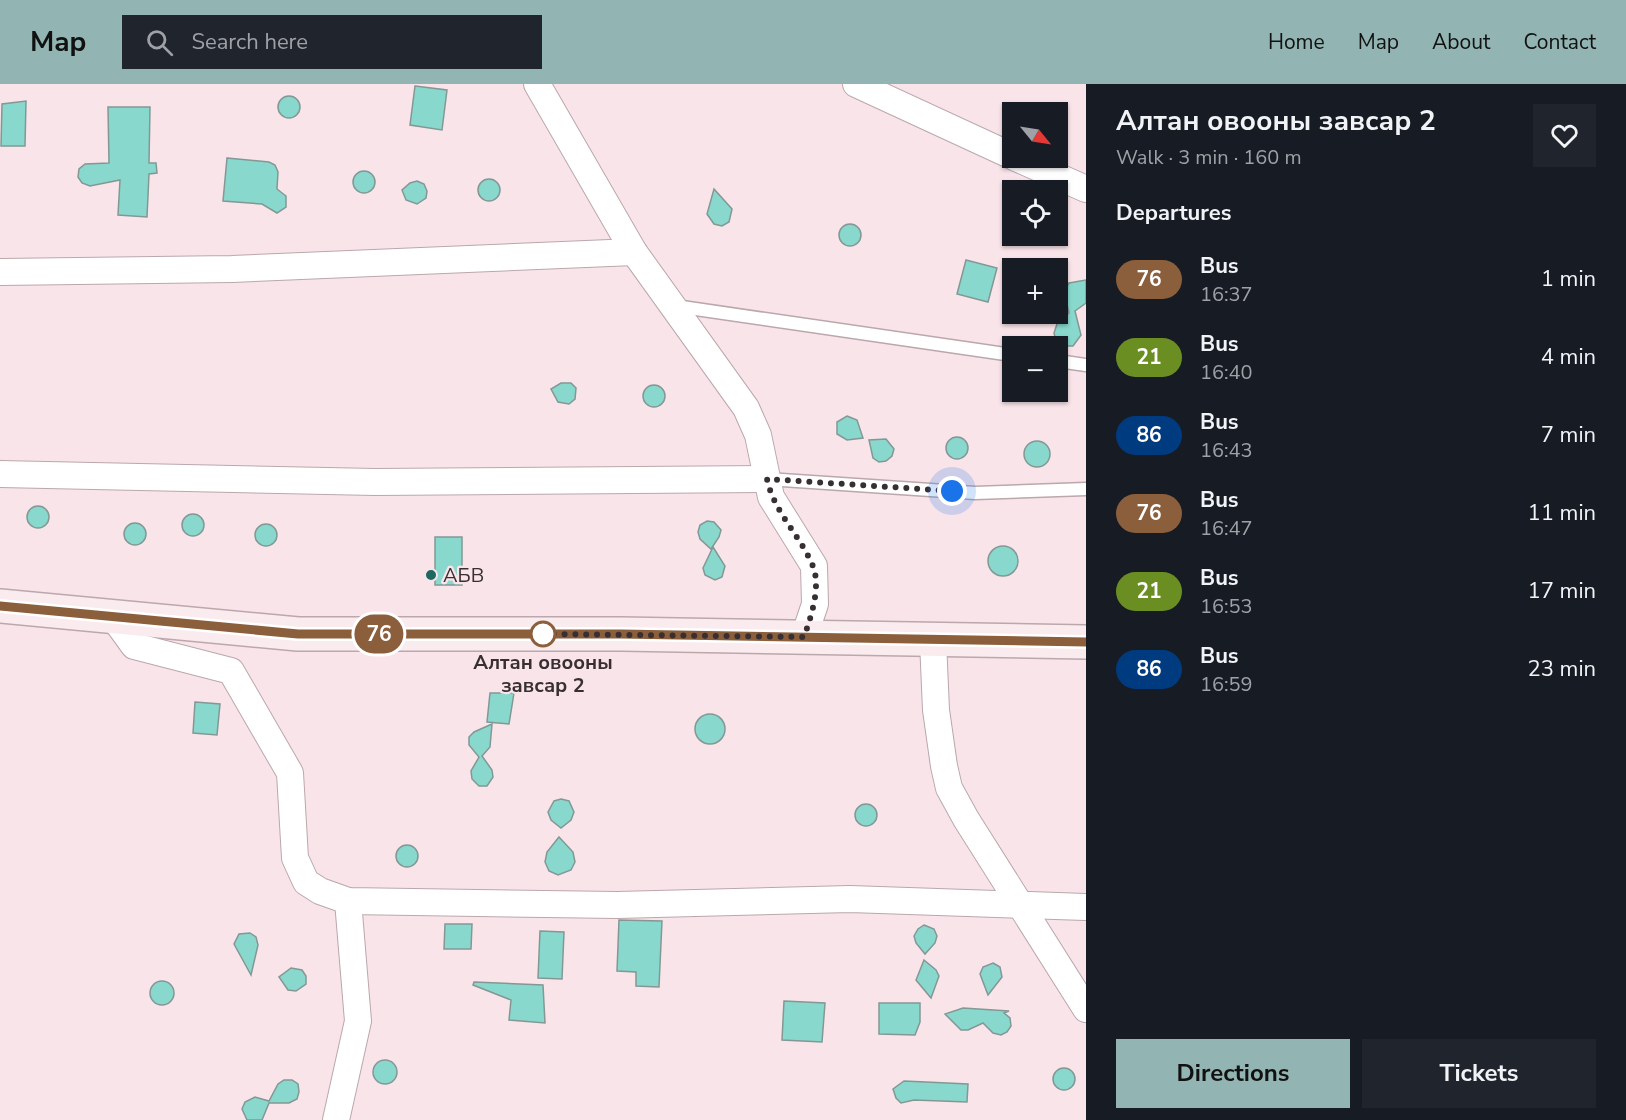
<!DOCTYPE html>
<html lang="en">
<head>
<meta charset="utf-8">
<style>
  body { margin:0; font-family:"Nunito Sans",sans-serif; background:#20242c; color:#f1f3f6; height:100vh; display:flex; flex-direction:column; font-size:22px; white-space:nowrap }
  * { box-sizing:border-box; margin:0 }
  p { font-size:20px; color:#9ea1a6 }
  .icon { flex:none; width:33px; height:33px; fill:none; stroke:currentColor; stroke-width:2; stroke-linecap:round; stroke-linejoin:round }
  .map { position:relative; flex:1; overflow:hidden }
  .panel { display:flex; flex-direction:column; background:#171b24; width:540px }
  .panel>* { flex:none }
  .badge { padding:0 12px; border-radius:20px; font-size:21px; line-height:39px }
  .needle { width:39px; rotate:120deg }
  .controls { position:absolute; left:1002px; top:18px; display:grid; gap:12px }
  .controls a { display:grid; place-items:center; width:66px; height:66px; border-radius:0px; background:#171b24; box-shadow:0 2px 4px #0004; font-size:30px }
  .you { position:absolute; width:30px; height:30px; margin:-15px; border:4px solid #fff; border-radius:50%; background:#1a73e8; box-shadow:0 0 0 9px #1a73e833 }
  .map>.badge { position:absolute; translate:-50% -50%; box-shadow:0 0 0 3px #fff }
  h2 { padding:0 30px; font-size:22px; line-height:54px }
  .round { display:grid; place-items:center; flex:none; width:63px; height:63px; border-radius:0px; background:#20242c }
  .summary { display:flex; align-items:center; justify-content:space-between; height:102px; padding:0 30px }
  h1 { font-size:28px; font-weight:700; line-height:45px }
  .cta { display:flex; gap:12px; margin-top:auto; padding:12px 30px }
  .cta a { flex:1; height:69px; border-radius:0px; background:#92b4b2; color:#111; font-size:24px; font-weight:700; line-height:69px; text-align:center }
  .cta a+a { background:#20242c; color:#f1f3f6 }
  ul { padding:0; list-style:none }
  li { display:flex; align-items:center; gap:18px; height:78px; padding:0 30px }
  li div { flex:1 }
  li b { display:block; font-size:22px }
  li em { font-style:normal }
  li .badge { min-width:66px; font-weight:700; text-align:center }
  header { display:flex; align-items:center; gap:36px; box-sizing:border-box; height:84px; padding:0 30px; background:#92b4b2; color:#111 }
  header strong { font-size:28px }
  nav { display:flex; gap:33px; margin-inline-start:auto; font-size:21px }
  .search { width:420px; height:54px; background:#20242c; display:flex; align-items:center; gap:15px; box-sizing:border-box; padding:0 21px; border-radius:0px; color:#9ea1a6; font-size:22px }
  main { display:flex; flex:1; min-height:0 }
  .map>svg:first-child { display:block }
  .building { fill:#89d8ce; stroke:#839894; stroke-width:1.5 }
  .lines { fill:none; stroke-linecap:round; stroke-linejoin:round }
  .lane-casing { stroke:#bba7ac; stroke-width:15 }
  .street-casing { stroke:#bba7ac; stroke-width:28 }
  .secondary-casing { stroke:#bba7ac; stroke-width:36 }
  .lane { stroke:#fff; stroke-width:12 }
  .street { stroke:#fff; stroke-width:26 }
  .secondary { stroke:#faebef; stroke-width:33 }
  .line-casing { stroke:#fff; stroke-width:14 }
  .line { stroke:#8b5e3c; stroke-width:9 }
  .walk { stroke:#372f31; stroke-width:6; stroke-dasharray:0 10.8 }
  .poi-dot { fill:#1d6860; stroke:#f9e4e9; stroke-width:2 }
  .stop-dot { fill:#fff; stroke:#8b5e3c; stroke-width:3 }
  .labels { text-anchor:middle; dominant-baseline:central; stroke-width:4.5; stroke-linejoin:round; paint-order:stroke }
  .poi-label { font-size:20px; fill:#372f31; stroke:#f9e4e9; text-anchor:start }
  .stop-label { font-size:20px; font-weight:bold; fill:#372f31; stroke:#f9e4e9 }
</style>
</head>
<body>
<header>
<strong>Map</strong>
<div class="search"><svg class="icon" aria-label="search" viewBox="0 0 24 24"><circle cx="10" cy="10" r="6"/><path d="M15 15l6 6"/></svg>Search here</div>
<nav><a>Home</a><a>Map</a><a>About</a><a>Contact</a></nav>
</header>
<main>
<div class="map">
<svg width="1086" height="1036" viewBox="0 0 1086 1036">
  <rect width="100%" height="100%" fill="#f9e4e9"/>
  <g class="building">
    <path d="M415 2 447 6 442 46 410 41Z"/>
    <circle cx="289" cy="23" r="11"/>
    <path d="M26 17 25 62H1L2 20Z"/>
    <path d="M108 23H150L149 79H156L157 89 149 90 147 133 118 131 120 96 90 102 82 99 78 93 79 85 85 80 109 79Z"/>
    <path d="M227 74 269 78 275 81 278 88 277 105 286 112V123L277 129 262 120 223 117Z"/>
    <circle cx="364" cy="98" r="11"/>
    <circle cx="489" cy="106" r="11"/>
    <path d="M417 97 424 100 427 107 426 114 417 120 406 116 402 106 410 99Z"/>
    <path d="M714 105 732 125 729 138 722 142 714 140 707 130Z"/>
    <circle cx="850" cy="151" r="11"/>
    <path d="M966 176 997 184 988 218 957 210Z"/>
    <path d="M1086 196V219L1075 227 1081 251 1073 262H1064L1056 257 1054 249 1057 240 1069 229 1064 207 1069 199Z"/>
    <path d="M561 299H571L576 304 575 315 569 320 558 318 551 305Z"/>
    <circle cx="654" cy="312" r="11"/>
    <path d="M847 332 857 336 863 354 847 356 837 350V338Z"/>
    <circle cx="957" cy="364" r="11"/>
    <path d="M886 355 894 365 892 372 886 377 879 378 873 374 869 356Z"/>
    <circle cx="1037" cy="370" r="13"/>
    <circle cx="38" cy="433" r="11"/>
    <circle cx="193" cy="441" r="11"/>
    <path d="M707 437 714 438 721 446 719 453 711 465 700 455 698 448 700 441Z"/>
    <circle cx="135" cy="450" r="11"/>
    <circle cx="266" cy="451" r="11"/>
    <rect x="435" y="453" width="27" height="48"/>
    <circle cx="1003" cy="477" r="15"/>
    <path d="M713 463 725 482 722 493 715 496 705 491 703 484Z"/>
    <path d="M490 609H514L509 640 487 638Z"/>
    <path d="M195 618 220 620 217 651 193 649Z"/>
    <circle cx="710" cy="645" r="15"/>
    <path d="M492 640 490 663 482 672 492 686 493 693 487 702H479L472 695 471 687 479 673 469 661V653L474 648Z"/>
    <path d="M561 715 569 717 574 728 571 736 561 744 551 736 548 728 554 717Z"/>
    <circle cx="866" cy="731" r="11"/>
    <path d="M559 753 573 768 575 778 571 786 558 791 549 787 545 778 547 768Z"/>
    <circle cx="407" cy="772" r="11"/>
    <path d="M619 836 662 837 659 903 636 902V888L617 887Z"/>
    <path d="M445 840H472L471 865H444Z"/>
    <path d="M924 841 934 845 937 852 935 859 925 870 916 859 914 852 918 845Z"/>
    <path d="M540 847 564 848 562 895 538 894Z"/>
    <path d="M250 849 256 853 258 861 251 891 234 860 239 850Z"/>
    <path d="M924 876 936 886 939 892 931 914 916 896Z"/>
    <path d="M993 879 1000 883 1002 893 988 911 980 890 983 883Z"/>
    <path d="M291 884 302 886 306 892V900L296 907 288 906 279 893Z"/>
    <circle cx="162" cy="909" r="12"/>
    <path d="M474 898 543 901 545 939 509 936 511 916 473 901Z"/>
    <path d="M784 917 825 919 822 958 782 956Z"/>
    <path d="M879 919H920V938L915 951 879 950Z"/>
    <path d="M963 924 1009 927 1004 929 1010 934 1011 942 1007 948 1001 951 993 949 983 939 968 946H961L945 930Z"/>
    <circle cx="385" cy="988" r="12"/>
    <circle cx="1064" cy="995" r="11"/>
    <path d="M284 996H292L298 1000 299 1008 297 1015 289 1019H269L262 1036H247L242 1025 245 1018 255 1013 269 1017 278 1000Z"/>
    <path d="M904 997 968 1000 967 1018 914 1016 901 1019 896 1014 893 1005Z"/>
  </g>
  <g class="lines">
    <defs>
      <g id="lane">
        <path d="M675 222 1012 271"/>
        <path d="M1058 277 1086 281"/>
        <path d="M767 395 975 409 1086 405"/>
      </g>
      <g id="street">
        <path d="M537 0 634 168 746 324 758 351 771 413 814 482 815 520 804 553"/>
        <path d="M856 0 1012 72"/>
        <path d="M1016 74 1086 105"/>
        <path d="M0 188 232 185 634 168"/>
        <path d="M0 390 375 398 767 395"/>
        <path d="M113 533 134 562 231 587 290 689 295 774 306 798 320 807 348 817 617 821 850 815 1086 823"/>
        <path d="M933 557 936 626 944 682 949 704 966 735 1086 925"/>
        <path d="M336 1036 358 937 348 817"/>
      </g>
      <path id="secondary" d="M0 522 298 550H621L1086 558"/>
    </defs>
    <use href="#lane" class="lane-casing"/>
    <use href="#street" class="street-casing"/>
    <use href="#secondary" class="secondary-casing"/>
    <use href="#lane" class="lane"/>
    <use href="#street" class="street"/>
    <use href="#secondary" class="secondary"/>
  </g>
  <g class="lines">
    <defs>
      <path id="line" d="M0 522 298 550H621L1086 558"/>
    </defs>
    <use href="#line" class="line-casing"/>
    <use href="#line" class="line"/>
    <path class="walk" d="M543 550 804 553C811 533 822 501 812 480 799 450 774 428 767 395L952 407"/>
  </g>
  <circle class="poi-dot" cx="431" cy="491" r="6"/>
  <circle class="stop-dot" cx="543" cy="550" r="12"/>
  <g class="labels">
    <g class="poi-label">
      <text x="443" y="491">АБВ</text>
    </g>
    <g class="stop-label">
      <text x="543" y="578">Алтан овооны<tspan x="543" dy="23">завсар 2</tspan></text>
    </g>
  </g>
</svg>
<div class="controls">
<a><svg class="needle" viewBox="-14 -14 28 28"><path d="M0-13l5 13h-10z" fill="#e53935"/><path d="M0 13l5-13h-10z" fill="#9ea1a6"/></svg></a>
<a><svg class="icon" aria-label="locate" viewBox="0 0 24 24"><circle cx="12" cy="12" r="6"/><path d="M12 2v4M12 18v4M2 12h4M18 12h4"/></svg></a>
<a>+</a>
<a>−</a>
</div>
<div class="you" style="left:952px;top:407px"></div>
<b class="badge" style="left:379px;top:550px;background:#8b5e3c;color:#fff">76</b>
</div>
<section class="panel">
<div class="summary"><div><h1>Алтан овооны завсар 2</h1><p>Walk · 3 min · 160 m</p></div><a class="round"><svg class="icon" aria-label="heart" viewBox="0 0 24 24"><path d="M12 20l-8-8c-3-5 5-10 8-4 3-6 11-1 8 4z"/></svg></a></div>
<h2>Departures</h2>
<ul>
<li><span class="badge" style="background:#8b5e3c;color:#fff">76</span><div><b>Bus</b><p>16:37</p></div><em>1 min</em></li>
<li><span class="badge" style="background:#6b8e23;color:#fff">21</span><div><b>Bus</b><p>16:40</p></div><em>4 min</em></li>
<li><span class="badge" style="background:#003b80;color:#fff">86</span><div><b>Bus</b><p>16:43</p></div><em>7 min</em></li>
<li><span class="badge" style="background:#8b5e3c;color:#fff">76</span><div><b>Bus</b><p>16:47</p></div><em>11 min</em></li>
<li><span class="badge" style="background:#6b8e23;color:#fff">21</span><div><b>Bus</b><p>16:53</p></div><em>17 min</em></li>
<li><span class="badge" style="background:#003b80;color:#fff">86</span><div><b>Bus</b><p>16:59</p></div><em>23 min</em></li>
</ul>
<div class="cta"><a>Directions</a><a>Tickets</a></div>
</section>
</main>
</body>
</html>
